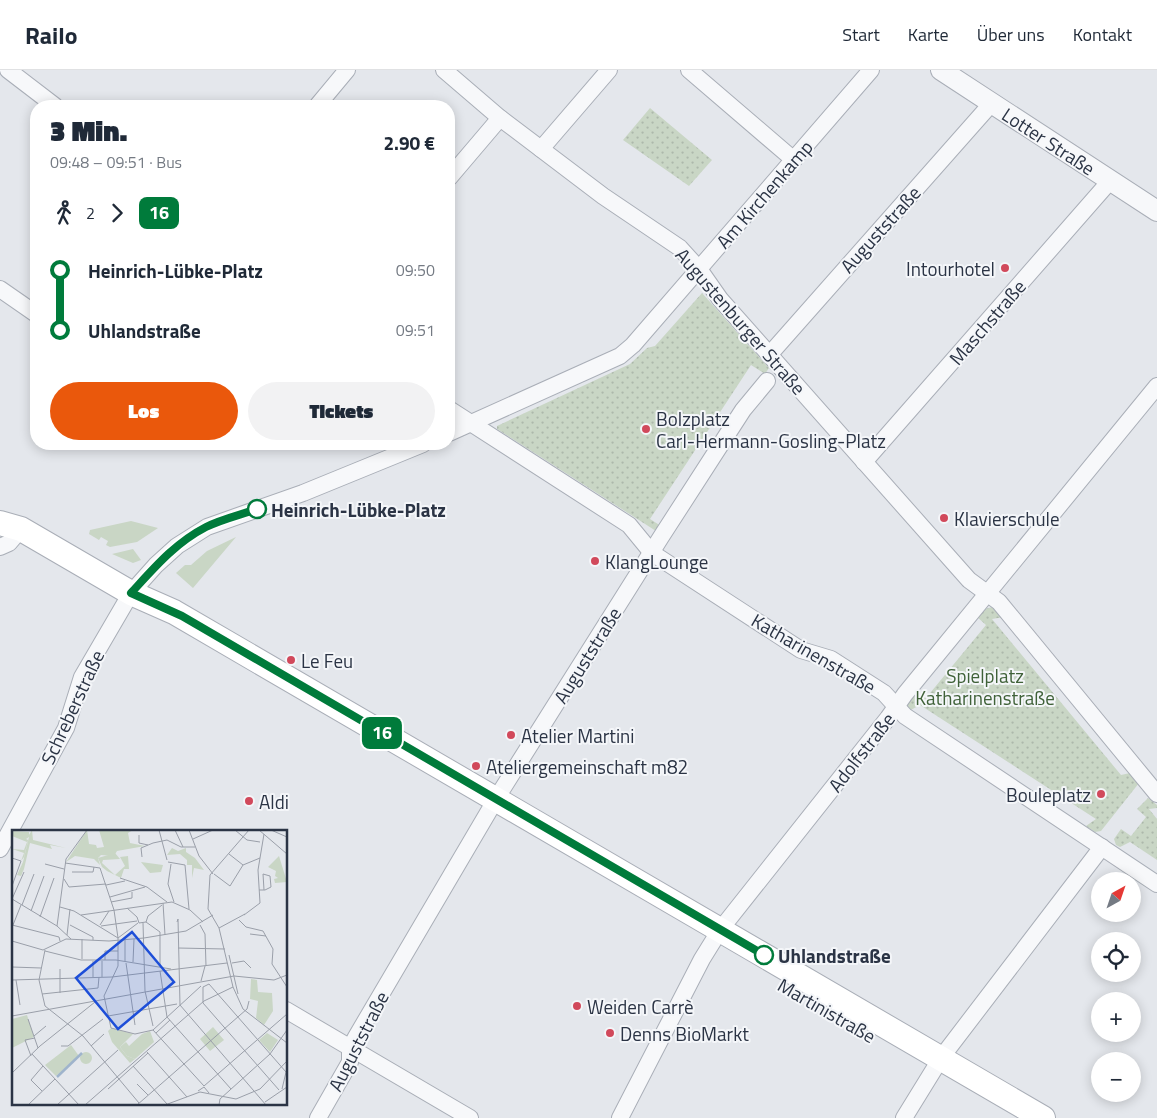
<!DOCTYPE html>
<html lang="de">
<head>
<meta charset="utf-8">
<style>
  body { margin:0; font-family:"Titillium Web",sans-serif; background:#f2f2f3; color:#1f2937; height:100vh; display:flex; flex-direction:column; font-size:19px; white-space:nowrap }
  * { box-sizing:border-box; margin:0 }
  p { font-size:16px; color:#747a83 }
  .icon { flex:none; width:28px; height:28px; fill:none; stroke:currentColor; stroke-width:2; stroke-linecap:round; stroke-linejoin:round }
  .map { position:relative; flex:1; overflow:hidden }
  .details { position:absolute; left:30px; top:30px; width:425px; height:350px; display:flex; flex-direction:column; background:#fff; border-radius:20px; box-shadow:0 2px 12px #0003 }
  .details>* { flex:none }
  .badge { padding:0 10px; border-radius:8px; font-size:18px; line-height:32px }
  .needle { width:32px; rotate:40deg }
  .controls { position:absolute; left:1091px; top:802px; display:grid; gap:10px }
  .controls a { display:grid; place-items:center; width:50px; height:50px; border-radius:50%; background:#fff; box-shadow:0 2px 12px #0003; font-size:25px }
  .map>.badge { position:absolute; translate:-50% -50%; box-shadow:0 0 0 2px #fff }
  .legs { display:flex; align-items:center; gap:8px; height:55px; padding:0 20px; font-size:16px }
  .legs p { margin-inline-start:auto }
  .summary { display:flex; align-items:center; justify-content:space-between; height:85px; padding:0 20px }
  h1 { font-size:28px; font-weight:800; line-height:38px }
  .action { display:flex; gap:10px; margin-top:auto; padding:10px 20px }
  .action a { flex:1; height:58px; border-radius:30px; background:#ea580c; color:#fff; font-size:20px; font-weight:800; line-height:58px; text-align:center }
  .action a+a { background:#f2f2f3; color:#1f2937 }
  ul { padding:0 20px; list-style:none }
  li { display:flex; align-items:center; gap:18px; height:60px; font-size:19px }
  li i { display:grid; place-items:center; width:8px; height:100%; margin:0 6px; background:currentColor }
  li i::after { content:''; width:12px; height:12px; margin:-6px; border:4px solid; border-radius:50%; background:#fff }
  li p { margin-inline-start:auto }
  li:first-child i { background:linear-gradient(#0000 50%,currentColor 0) }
  li:last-child i { background:linear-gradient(currentColor 50%,#0000 0) }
  header { display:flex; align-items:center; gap:30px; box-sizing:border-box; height:70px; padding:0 25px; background:#fff; border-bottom:1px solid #e0e1e3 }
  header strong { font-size:24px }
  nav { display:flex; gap:28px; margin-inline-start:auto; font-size:18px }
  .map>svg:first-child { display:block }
  .grass { fill:#c9d6c5 }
  .park { fill:url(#park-dots) }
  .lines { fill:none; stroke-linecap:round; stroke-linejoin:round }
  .minor-casing { stroke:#a9aeb7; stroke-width:18 }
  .tertiary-casing { stroke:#a9aeb7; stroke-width:22 }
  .secondary-casing { stroke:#a9aeb7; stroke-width:26 }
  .minor { stroke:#f7f8fa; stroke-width:16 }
  .tertiary { stroke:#f7f8fa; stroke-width:20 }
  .secondary { stroke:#fff; stroke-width:24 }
  .line-1-casing { stroke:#fff; stroke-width:11 }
  .line-1 { stroke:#007b3b; stroke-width:8 }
  .poi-dot { fill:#d1495b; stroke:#f4f6f9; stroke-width:2 }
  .stop-1-dot { fill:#fff; stroke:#007b3b; stroke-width:2.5 }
  .labels { text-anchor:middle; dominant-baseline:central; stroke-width:4; stroke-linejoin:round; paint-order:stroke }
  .street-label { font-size:19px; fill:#2b3445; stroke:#f4f6f9 }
  .poi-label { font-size:19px; fill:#2b3445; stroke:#f4f6f9; text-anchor:start }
  .stop-label { font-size:19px; font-weight:bold; fill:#2b3445; stroke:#f4f6f9; text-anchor:start }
  .park-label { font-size:19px; fill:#3f6138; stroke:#f4f6f9 }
  .inset-river { fill:none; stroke:#9fb4cc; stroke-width:2.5 }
  .inset-road { fill:none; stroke:#9a9fa9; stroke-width:1 }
  .view { fill:#1d4ed8; fill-opacity:0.15; stroke:#1d4ed8; stroke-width:2.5 }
  .inset-edge { fill:none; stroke:#2b3445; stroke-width:2.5 }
</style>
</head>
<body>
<header>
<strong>Railo</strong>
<nav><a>Start</a><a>Karte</a><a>Über uns</a><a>Kontakt</a></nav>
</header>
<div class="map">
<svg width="1157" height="1048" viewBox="0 0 1157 1048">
  <defs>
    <pattern id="park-dots" width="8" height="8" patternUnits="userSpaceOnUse" patternTransform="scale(1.25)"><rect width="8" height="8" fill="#c9d6c5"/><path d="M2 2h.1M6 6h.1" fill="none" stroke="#adb8ab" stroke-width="1.8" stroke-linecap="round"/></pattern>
  </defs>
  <rect width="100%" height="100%" fill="#e4e7ec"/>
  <g class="grass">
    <path d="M131 451 158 458 137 472 110 477 106 475 108 471 101 467 99 470 89 464 90 460Z"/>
    <path d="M236 467 193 518 176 503 185 495H191L207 481Z"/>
    <path d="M133 479 141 490 133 493 112 484Z"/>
  </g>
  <g class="park">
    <path d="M650 38 712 90 689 116 623 70Z"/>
    <path d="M702 223 769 298 765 304 751 295 650 449 661 456 656 461 497 359V356L630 294 647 278 655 276Z"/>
    <path d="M992 537 1004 547 992 549 1121 705 1130 703 1139 713 1101 761 1095 762 1086 756 1096 749 920 635 909 641 906 634 915 619 926 628 986 555 976 546 985 539Z"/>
    <path d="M1148 728 1157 735V738L1149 739 1157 749V790L1130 772 1120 777 1116 775 1114 769 1121 759 1131 766 1146 747 1137 739Z"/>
  </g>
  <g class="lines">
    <defs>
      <g id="minor">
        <path d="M8 0 55 36"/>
        <path d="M444 0 500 48 603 126 680 178 699 199 720 229 969 510 999 532 1157 724"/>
        <path d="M689 0 794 90"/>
        <path d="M317 36 347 0"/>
        <path d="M541 79 609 0"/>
        <path d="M449 108 500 48"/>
        <path d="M0 219 36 244"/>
        <path d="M770 284 991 34"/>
        <path d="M449 339 629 455 652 483 801 580 831 589 884 623 905 646 1157 814"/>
        <path d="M449 363 620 286 633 275 871 0"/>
        <path d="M864 392 1110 111"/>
        <path d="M0 477 9 473 21 459"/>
        <path d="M0 779 66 658 82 607 131 523 156 495 177 476 207 457 303 423 423 374"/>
        <path d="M286 940 470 1048"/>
        <path d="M318 1048 350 992V978L356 967 496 729 661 467 743 340 767 311"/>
        <path d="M620 1048 702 889 720 860 888 648 905 624 1157 316"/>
        <path d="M904 1048 941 988 1102 777"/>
      </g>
      <g id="tertiary">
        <path id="s1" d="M941 0 1157 141"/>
      </g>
      <path id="secondary" d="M0 453 21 459 131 523 174 542 1043 1048"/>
    </defs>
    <use href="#minor" class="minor-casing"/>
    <use href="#tertiary" class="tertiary-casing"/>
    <use href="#secondary" class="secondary-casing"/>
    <use href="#minor" class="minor"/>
    <use href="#tertiary" class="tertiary"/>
    <use href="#secondary" class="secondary"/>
  </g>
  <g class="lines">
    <defs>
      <path id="line-1" d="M257 439C240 445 222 449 206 457 175 473 154 498 131 523L182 546 764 885"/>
    </defs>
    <use href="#line-1" class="line-1-casing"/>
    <use href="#line-1" class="line-1"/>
  </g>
  <g class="poi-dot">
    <circle cx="1005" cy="198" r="5"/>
    <circle cx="646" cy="359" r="5"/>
    <circle cx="944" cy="448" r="5"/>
    <circle cx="595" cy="491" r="5"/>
    <circle cx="291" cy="590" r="5"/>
    <circle cx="511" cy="665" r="5"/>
    <circle cx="476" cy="696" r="5"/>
    <circle cx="1101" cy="724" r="5"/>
    <circle cx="249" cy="731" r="5"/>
    <circle cx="577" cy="936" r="5"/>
    <circle cx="610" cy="963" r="5"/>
  </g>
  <g class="stop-1-dot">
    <circle cx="257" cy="439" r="9"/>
    <circle cx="764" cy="885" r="9"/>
  </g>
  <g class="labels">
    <g class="street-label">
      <text stroke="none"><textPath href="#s1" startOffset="129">Lotter Straße</textPath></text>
      <text transform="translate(764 124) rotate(-49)">Am Kirchenkamp</text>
      <text transform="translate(880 159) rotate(-48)">Auguststraße</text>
      <text transform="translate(741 251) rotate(49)">Augustenburger Straße</text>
      <text transform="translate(987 252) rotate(-49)">Maschstraße</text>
      <text transform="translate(814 583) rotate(30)">Katharinenstraße</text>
      <text transform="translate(587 585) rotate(-58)">Auguststraße</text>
      <text transform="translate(72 637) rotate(-65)">Schreberstraße</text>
      <text transform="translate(861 682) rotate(-52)">Adolfstraße</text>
      <text transform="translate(827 940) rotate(30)">Martinistraße</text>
      <text transform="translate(358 971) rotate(-63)">Auguststraße</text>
    </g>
    <g class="poi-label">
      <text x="995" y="198" text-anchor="end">Intourhotel</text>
      <text x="656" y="348">Bolzplatz<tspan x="656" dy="22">Carl-Hermann-Gosling-Platz</tspan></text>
      <text x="954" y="448">Klavierschule</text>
      <text x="605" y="491">KlangLounge</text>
      <text x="301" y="590">Le Feu</text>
      <text x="521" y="665">Atelier Martini</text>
      <text x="486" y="696">Ateliergemeinschaft m82</text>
      <text x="1091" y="724" text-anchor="end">Bouleplatz</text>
      <text x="259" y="731">Aldi</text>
      <text x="587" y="936">Weiden Carrè</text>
      <text x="620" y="963">Denns BioMarkt</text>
    </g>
    <g class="stop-label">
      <text x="271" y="439">Heinrich-Lübke-Platz</text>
      <text x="778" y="885">Uhlandstraße</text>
    </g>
    <g class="park-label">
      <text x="985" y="605">Spielplatz<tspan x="985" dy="22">Katharinenstraße</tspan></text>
    </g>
  </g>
  <g transform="translate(12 760)">
    <rect width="275" height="275" fill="#e4e7ec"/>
    <path d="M20 0 21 10 54 18 38 15 40 19 18 13 12 39 9 46 5 45 11 32 17 7 14 9 16 10 12 27 9 31 12 23 0 19 12 20 15 12 0 6V1L17 2V5ZM138 201 142 212 123 229 115 226 108 217 114 212 117 216 130 204ZM59 215 67 226 44 246 33 235ZM68 228a6 6 0 1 1 12 0a6 6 0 1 1-12 0Z" fill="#c9d6c5"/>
    <path d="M160 18 166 21 174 18V22L183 28 192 40 182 38 180 48V35H175V30L168 24 155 25ZM103 23 108 29 91 30 90 33 103 45 113 36 108 27 116 26 117 39H112L109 48 95 41 90 37 86 28ZM129 32 151 35 149 42 138 43Z" fill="#c9d6c5"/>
    <path d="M75 0 77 14 84 15 85 18 92 17 87 0H121L116 3 118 13 133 16 105 21 102 26 89 25 86 28 88 35 82 29 63 26 54 32ZM267 26 275 52 263 53 262 49 266 48 263 46 264 41 256 37ZM239 149 245 150 246 162 260 163 261 181 252 195 244 188 246 171 238 169ZM15 185 22 207 0 218V189ZM201 197 212 210 198 221 188 209ZM99 198 121 204 108 217 115 226 123 229 118 233 100 212 96 201ZM255 203 266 210 258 222 247 210Z" fill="#c9d6c5"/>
    <path class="inset-river" d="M45 247 70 223"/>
    <path class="inset-road" d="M147 0 155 30M163 0 171 17M177 0 187 26 201 44M223 0 235 10 248 12M237 0 198 45 196 79 207 98 221 157 231 179 275 213M247 0 275 24M259 0 275 7M127 5V13L136 15M181 9 201 0M217 24 231 35M130 27 129 18 141 13 155 10 169 17H183M0 28 9 31 0 56M156 32 173 35 177 79M53 33 88 38 102 80 106 108V136L92 166 99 198 123 204 141 200 189 156M33 34 52 39M159 34 156 54 162 72M60 42H81L82 37M202 44 218 56 231 35 248 28M108 48 135 57 155 72M52 49 57 57 94 54M94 55 113 51M247 60H253L259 57 258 46 251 44 252 60M98 67 133 57M0 69 45 96 59 109M0 69 12 42M99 72 120 68V62M151 73 153 105M10 75 22 44M48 77 62 81 106 108 126 93M115 78 125 87 127 93 134 92 136 86 150 75M19 81 32 46M69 85 160 72 178 80 191 92M232 85 248 73 246 40 252 4M28 87 42 48M227 90 234 97 251 101 261 119 260 134 275 157M134 92 148 102V136M165 92 166 89 168 175 254 275M131 93 133 161 141 196M0 95 47 107 48 111M1 95 9 75M58 95 81 107V110M88 95 97 81M188 95 193 104 194 136M45 96 54 29 75 0M89 96 125 91M207 98 233 84M238 104 254 106M55 105 58 79M0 111 31 120 54 109 97 111 132 108 174 101 201 85M166 118 213 119M33 120 27 150 33 176 71 206 127 273M33 121 69 130H104L159 139M217 125 226 164M70 129V109M93 130V121H106M81 131V147M113 131V110M121 132 122 109M114 133 123 195M220 133 232 131 239 138M0 137 29 138M48 139V163M148 141 155 187 219 259M222 146 262 150 275 145M90 147V131M0 150 100 147 215 133M4 150 8 175M189 151 193 136M191 157V173L267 260M191 157 197 154 274 242M30 164 86 158 87 147M0 186 222 146M96 186 165 174M16 189 26 218M141 200 192 256 275 184M144 203 158 190M22 206 34 196M49 216H56L91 189M79 216 92 204M135 222 175 267M20 224 67 275M19 226 13 210 23 208M121 236 155 274M0 243 28 216 83 172M125 254 136 265M96 259 136 223M270 259 275 238M30 261 19 250 31 236M186 261 192 257 197 263M253 272 275 257M16 275 43 249M45 275 106 220M73 275 192 171 221 157M125 275 235 179 237 171M153 275 188 262 224 269 248 259 275 231M207 275 208 269 258 224 275 200"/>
    <path class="view" d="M120 102 162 152 106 199 64 148Z"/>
    <rect width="275" height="275" class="inset-edge"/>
  </g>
</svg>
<div class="controls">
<a><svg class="needle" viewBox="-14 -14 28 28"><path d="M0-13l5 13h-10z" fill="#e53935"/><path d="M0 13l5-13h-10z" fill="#747a83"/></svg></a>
<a><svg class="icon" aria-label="locate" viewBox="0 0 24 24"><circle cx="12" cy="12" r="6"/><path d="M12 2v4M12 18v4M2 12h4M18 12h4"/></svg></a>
<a>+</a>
<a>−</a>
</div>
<b class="badge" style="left:382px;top:663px;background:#007b3b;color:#fff">16</b>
<section class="details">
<div class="summary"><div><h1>3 Min.</h1><p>09:48 – 09:51 · Bus</p></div><b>2.90 €</b></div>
<div class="legs"><svg class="icon" aria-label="walk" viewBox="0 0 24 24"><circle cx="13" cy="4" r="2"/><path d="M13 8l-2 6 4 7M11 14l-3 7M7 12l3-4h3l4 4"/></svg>2<svg class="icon" aria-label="forward" viewBox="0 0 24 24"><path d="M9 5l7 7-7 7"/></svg><b class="badge" style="background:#007b3b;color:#fff">16</b></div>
<ul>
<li><i style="color:#007b3b"></i><b>Heinrich-Lübke-Platz</b><p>09:50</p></li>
<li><i style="color:#007b3b"></i><b>Uhlandstraße</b><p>09:51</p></li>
</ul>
<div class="action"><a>Los</a><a>Tickets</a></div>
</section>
</div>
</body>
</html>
